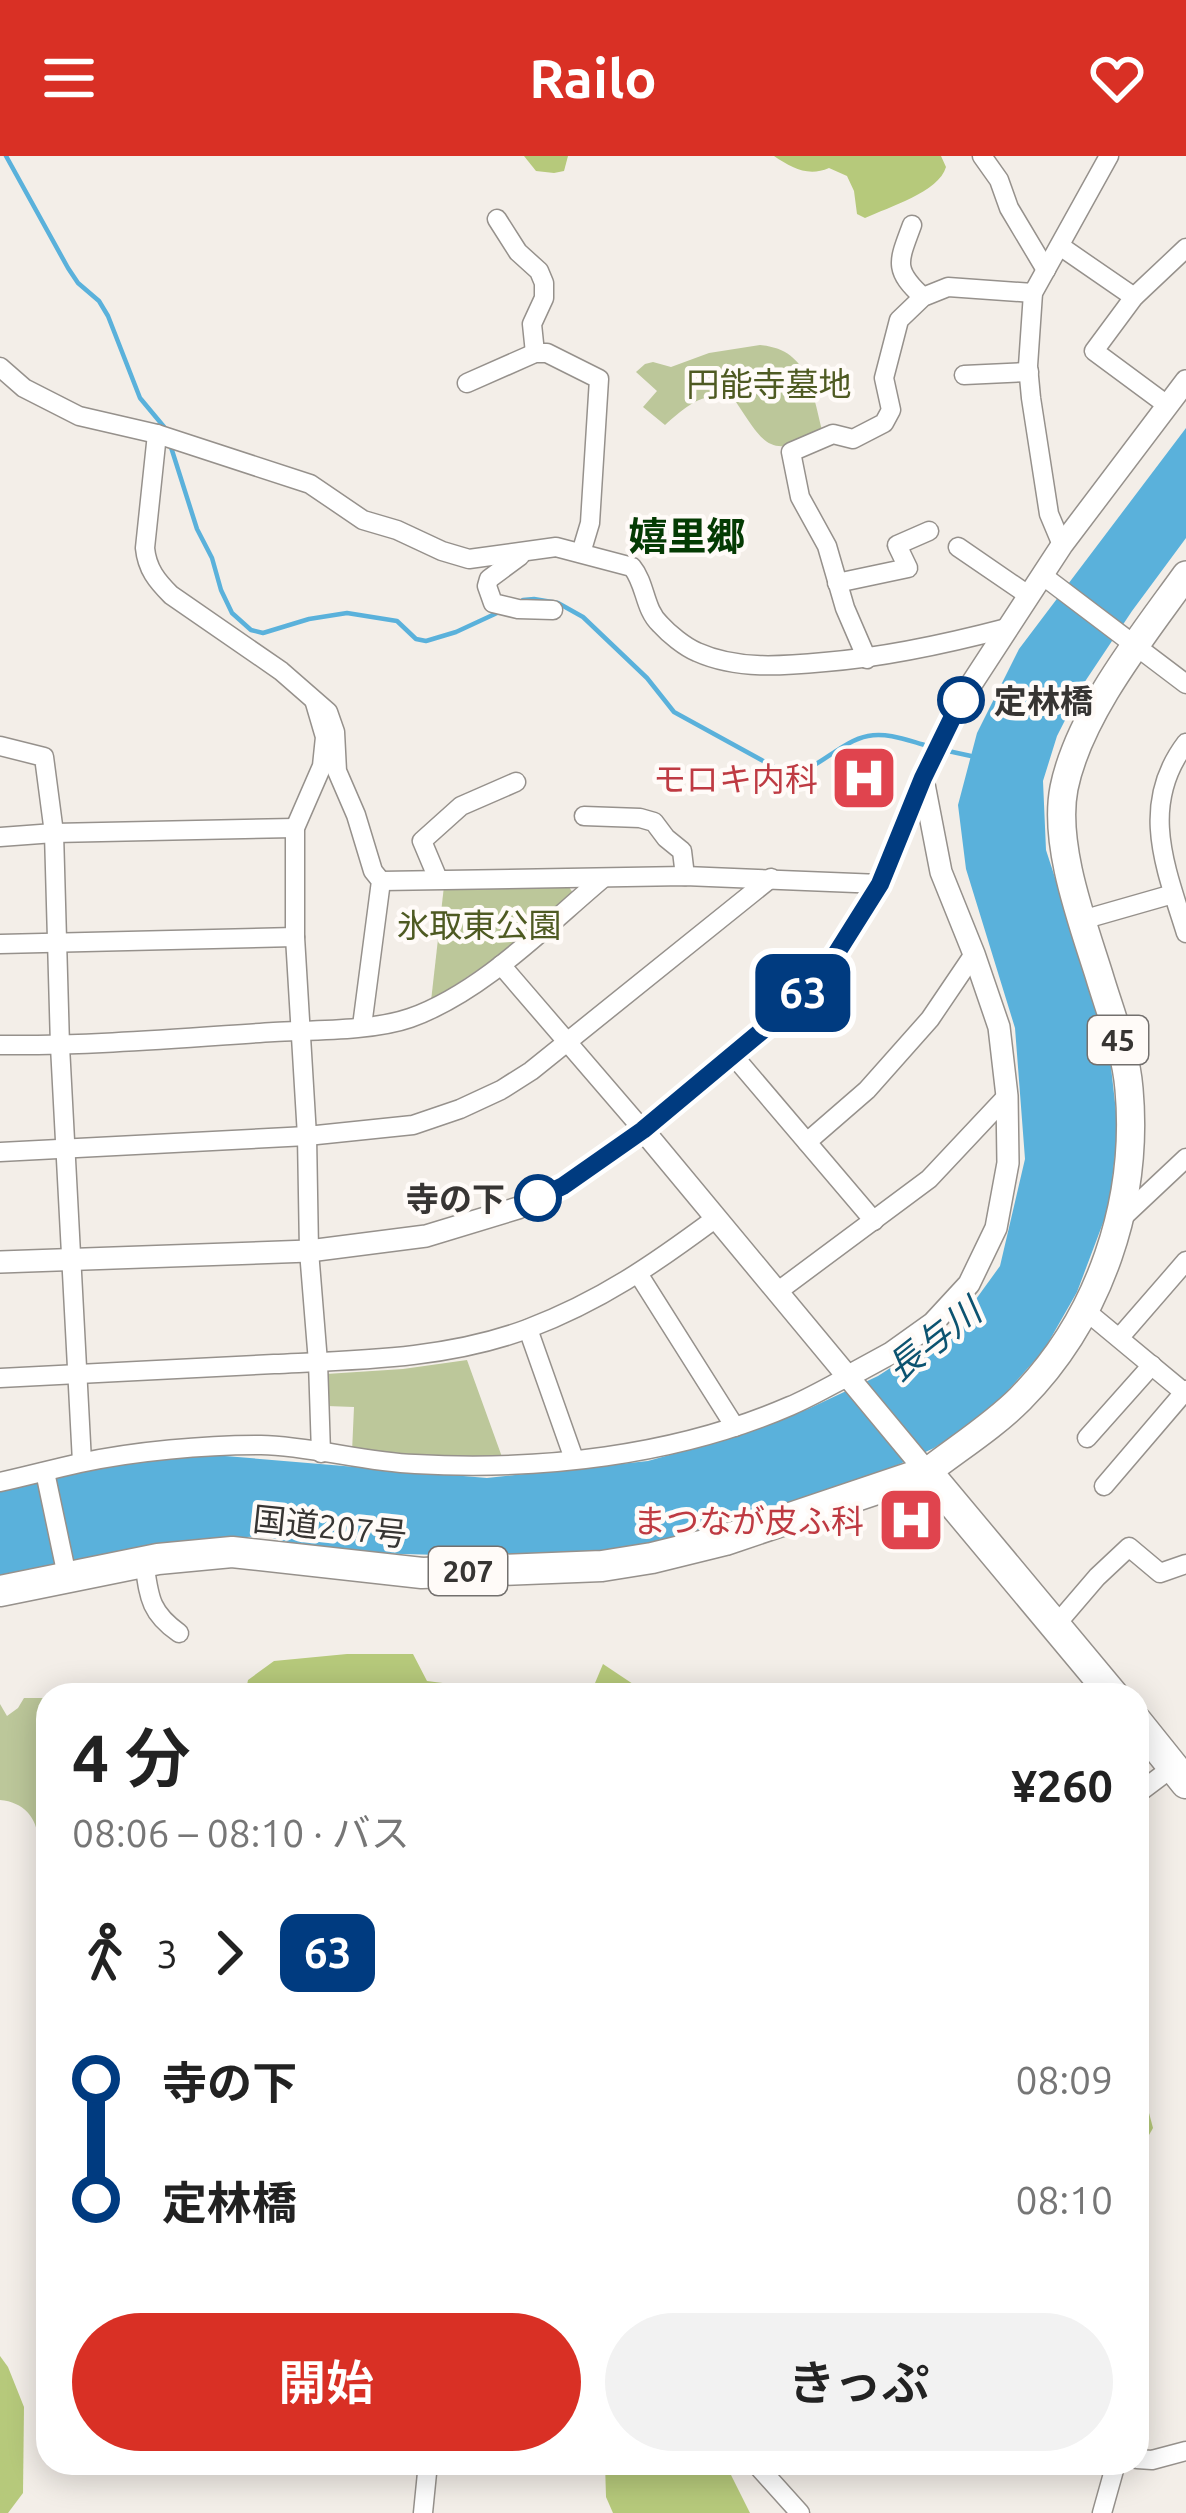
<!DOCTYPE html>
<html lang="ja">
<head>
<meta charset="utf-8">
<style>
  body { margin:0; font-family:Ubuntu,"Noto Sans JP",sans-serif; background:#f2f2f2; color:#222; height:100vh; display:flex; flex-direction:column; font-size:45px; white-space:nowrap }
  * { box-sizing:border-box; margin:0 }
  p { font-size:39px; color:#767676 }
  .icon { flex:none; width:66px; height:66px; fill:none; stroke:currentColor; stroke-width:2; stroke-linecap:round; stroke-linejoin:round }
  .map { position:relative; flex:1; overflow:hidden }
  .details { position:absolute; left:36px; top:1527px; width:1113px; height:792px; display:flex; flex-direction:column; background:#fff; border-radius:36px; box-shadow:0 6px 30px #0003 }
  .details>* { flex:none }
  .badge { padding:0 24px; border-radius:18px; font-size:42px; line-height:78px }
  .map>.badge { position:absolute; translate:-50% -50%; box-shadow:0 0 0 6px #fff }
  .legs { display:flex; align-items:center; gap:18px; height:132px; padding:0 36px; font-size:39px }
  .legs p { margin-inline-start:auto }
  .summary { display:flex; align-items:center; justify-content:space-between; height:204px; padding:0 36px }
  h1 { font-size:66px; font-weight:600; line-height:90px }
  .cta { display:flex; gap:24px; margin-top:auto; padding:24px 36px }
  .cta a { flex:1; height:138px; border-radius:72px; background:#d93025; color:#fff; font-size:48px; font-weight:600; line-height:138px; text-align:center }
  .cta a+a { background:#f2f2f2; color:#222 }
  ul { padding:0 36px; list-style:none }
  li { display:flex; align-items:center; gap:42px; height:120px; font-size:45px }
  li i { display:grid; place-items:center; width:18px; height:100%; margin:0 15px; background:currentColor }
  li i::after { content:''; width:30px; height:30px; margin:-15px; border:9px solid; border-radius:50%; background:#fff }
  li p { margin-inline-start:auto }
  li:first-child i { background:linear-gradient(#0000 50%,currentColor 0) }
  li:last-child i { background:linear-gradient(currentColor 50%,#0000 0) }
  header { display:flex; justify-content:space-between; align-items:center; height:156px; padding:0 36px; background:#d93025; color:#fff; font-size:54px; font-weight:600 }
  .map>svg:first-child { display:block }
  .green { fill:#bcc79a }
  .forest { fill:#b6c97b }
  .water { fill:#5ab1db }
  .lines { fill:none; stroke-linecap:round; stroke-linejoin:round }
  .stream { stroke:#5ab1db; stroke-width:4.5 }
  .minor-casing { stroke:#96918c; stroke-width:21 }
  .tertiary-casing { stroke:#96918c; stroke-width:24 }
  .primary-casing { stroke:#96918c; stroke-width:30 }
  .trunk-casing { stroke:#96918c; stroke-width:33 }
  .minor { stroke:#fff; stroke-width:18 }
  .tertiary { stroke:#fff; stroke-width:21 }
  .primary { stroke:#fff; stroke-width:27 }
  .trunk { stroke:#fff; stroke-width:30 }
  .line-1-casing { stroke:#fff; stroke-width:27 }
  .line-1 { stroke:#003b80; stroke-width:18 }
  .stop-1-dot { fill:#fff; stroke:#003b80; stroke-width:6 }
  .labels { text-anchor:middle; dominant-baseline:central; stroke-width:9; stroke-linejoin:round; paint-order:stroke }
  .shield { fill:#fffbf8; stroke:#73706e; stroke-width:3 }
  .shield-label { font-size:30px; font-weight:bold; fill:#373533 }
  .park-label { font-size:33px; fill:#4e5a22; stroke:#fffbf8 }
  .stop-label { font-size:33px; font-weight:bold; fill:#373533; stroke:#fffbf8; text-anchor:start }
  .health-label { font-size:33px; fill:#be3a42; stroke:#fffbf8; text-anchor:end }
  .street-label { font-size:33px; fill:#373533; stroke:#fffbf8 }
  .water-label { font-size:36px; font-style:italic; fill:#0c5370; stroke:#fffbf8 }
  .quarter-label { font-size:39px; font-weight:bold; fill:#043b03; stroke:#fffbf8 }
</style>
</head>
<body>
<header><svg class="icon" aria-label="menu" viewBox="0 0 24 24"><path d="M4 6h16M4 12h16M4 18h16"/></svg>Railo<svg class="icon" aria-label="heart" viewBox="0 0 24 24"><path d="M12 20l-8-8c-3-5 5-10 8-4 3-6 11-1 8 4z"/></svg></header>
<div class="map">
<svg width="1186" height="2357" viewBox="0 0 1186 2357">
  <rect width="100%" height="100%" fill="#f3eee8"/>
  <g class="green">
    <path d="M760 189C810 193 812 237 823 277 770 301 767 293 736 246 706 231 687 250 665 269L643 251 657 235 636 216 645 208 653 206 671 211 709 197Z"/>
    <path d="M568 729 574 739 500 799 431 845 444 730Z"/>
    <path d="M467 1204 502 1301H422L352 1296 354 1251 327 1250 326 1218 403 1213Z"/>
    <path d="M24 1542H48V1702L37 1691C41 1666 26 1646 0 1644V1548L7 1560 18 1552Z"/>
  </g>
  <g class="forest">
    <path d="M524 0H568L564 15 554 17 536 15Z"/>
    <path d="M774 0H941L946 11C939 36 889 51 865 62L857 58 854 35 847 20 829 12C808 21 792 12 774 0Z"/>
    <path d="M347 1498H413L427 1525 474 1531 489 1539H245L248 1524 274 1505Z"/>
    <path d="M603 1508 636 1530 637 1539H590Z"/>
    <path d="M1137 1925 1144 1938 1153 1972 1137 2000Z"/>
    <path d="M0 2200 8 2211 24 2251 23 2337 8 2357H0Z"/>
    <path d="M605 2307H725L750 2357H613L606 2341Z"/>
  </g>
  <path class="water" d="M1186 272V382L1132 455 1084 527 1057 580 1043 625 1046 694 1108 885 1118 973 1109 1051 1077 1136 1044 1194 989 1256 934 1292 889 1313 742 1365 624 1393 516 1401 326 1396 265 1380 191 1384 0 1419V1332L88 1310 170 1300H225L487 1322 648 1305 730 1282 808 1253 878 1220 958 1168 1000 1110 1025 1003 1015 872 966 713 958 649 977 577 1019 493Z"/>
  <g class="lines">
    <g class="stream">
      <path d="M6 0 68 112 78 127 99 145 108 160 140 242 165 272"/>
      <path d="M170 288 197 373 212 402 221 434 232 457 251 474 263 477 309 463 347 457 397 465 416 483 426 485 456 476 497 457"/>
      <path d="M523 444 534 443 558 447 583 461 647 522 674 556 787 618C818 616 838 586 868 580 888 576 909 585 928 590"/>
      <path d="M948 595 971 600"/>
    </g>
    <defs>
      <g id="minor">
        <path d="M982 0 999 24 1009 52 1046 114"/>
        <path d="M497 63 518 96 539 115 544 127V142L532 168 535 197"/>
        <path d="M912 69C899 105 892 113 923 141"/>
        <path d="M1060 90 1134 141"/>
        <path d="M0 211 24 232 79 260 157 278 310 328 363 364 397 374 442 395 469 403 556 391 632 411C646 428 644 453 660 468 669 478 685 491 697 496 737 514 783 510 825 506 887 501 946 488 1007 472"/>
        <path d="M964 219 1029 216"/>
        <path d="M467 227 535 197H547L599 223 590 367 581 397"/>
        <path d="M1167 249 1094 195 1134 141 1186 92"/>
        <path d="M157 278 145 392C147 413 157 425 171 439L281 515 328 556 335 576 337 615 356 659 373 715 381 725 362 870"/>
        <path d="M1062 389 1049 358 1031 242 1028 210 1033 137 1109 0"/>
        <path d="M958 391 1028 439"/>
        <path d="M520 400 489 423 487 430 493 447 518 453 553 454"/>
        <path d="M1042 419 1186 528"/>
        <path d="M837 427 908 412 897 389 929 375"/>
        <path d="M867 503 845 452 827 390 800 341 791 296 833 278 853 283 884 267 891 254 884 222 899 164 923 141 948 131 1033 137"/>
        <path d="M315 547 325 581 322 610 295 672V781L307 980 309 1095 318 1206 321 1297"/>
        <path d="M1186 587C1139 649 1165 710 1186 777"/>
        <path d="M0 590 44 601 54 677 60 890 82 1306"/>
        <path d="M584 660 640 662 654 666 666 682 682 695 685 720"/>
        <path d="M0 681 54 677 295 672"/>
        <path d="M438 723 422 685 461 650 516 626"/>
        <path d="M381 725 685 720 880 728"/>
        <path d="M1082 764 1173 738"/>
        <path d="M0 788 295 781"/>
        <path d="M501 809 643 974"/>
        <path d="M0 889C91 890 183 882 274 876 314 874 373 875 410 862 481 837 545 771 602 723"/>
        <path d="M732 898 874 1065"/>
        <path d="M807 986 867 934 930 863 974 798"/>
        <path d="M0 996 307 980 413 969 460 953 501 934 531 915 771 722"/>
        <path d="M1120 1064 1186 1002"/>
        <path d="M639 1119 735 1271"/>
        <path d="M777 1136 929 1023 1007 940"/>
        <path d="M1086 1155 1186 1238"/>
        <path d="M528 1173 574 1303"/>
        <path d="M1120 1181 1186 1105"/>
        <path d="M0 1222C91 1217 183 1213 274 1208 359 1204 447 1203 527 1173 601 1145 654 1108 716 1062"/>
        <path d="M1087 1282 1152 1209"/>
        <path d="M45 1316 67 1420"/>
        <path d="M0 1326C27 1320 53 1313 80 1307 135 1295 205 1289 261 1289 312 1290 363 1306 415 1308 539 1315 675 1300 790 1250 809 1242 828 1231 847 1221"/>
        <path d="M1104 1330 1186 1234"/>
        <path d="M144 1405C149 1440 149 1456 179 1477"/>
        <path d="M1055 1470 1097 1421 1129 1391 1160 1417 1186 1408"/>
        <path d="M1137 1638 1173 1611"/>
        <path d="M1137 2303 1152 2304 1186 2295"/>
        <path d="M755 2307 800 2357"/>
        <path d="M423 2357 428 2307"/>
        <path d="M1102 2357 1116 2307"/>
      </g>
      <g id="tertiary">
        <path d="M643 974 927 1316"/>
        <path d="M0 1106 309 1095 426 1080 518 1052 563 1030 643 974 788 853 831 806 880 728 923 622 961 544 1062 389 1186 225"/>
        <path d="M847 1221 891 1197 933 1167 969 1128 996 1072 1008 1007 1007 940 999 871 974 798 941 716 923 623"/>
      </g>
      <path id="primary" d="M927 1316C958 1292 993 1270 1020 1243 1100 1162 1139 1046 1129 933 1126 895 1110 856 1099 819 1082 765 1053 688 1064 632 1079 558 1143 479 1186 419"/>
      <g id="trunk">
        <path d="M0 1435 158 1403 232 1396 422 1417 602 1410 652 1402 725 1384 927 1316 1113 1539"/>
        <path d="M1137 1566 1186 1627"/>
      </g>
    </defs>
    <use href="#minor" class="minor-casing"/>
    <use href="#tertiary" class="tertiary-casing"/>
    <use href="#primary" class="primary-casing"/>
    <use href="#trunk" class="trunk-casing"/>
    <use href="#minor" class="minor"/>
    <use href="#tertiary" class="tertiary"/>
    <use href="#primary" class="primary"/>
    <use href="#trunk" class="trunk"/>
  </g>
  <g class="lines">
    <defs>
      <path id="line-1" d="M538 1042 563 1030 643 974 788 853 831 806 880 728 923 622 961 544"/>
    </defs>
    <use href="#line-1" class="line-1-casing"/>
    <use href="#line-1" class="line-1"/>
  </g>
  <defs>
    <symbol id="hospital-square" viewBox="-11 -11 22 22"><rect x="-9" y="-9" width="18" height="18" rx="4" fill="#e0444e" stroke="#fffbf8"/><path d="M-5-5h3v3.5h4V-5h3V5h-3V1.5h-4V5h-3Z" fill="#fff"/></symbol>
  </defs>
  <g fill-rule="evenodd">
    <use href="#hospital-square" x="826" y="584" width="76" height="76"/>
    <use href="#hospital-square" x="873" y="1326" width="76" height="76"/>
  </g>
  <g class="stop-1-dot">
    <circle cx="961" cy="544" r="21"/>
    <circle cx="538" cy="1042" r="21"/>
  </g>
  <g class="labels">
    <g class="shield">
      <rect x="1088" y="860" width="60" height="48" rx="9"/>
      <rect x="429" y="1391" width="78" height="48" rx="9"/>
    </g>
    <g class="shield-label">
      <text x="1118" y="884">45</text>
      <text x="468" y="1415">207</text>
    </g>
    <g class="park-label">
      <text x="769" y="227">円能寺墓地</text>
      <text x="479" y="768">氷取東公園</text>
    </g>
    <g class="stop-label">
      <text x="994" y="544">定林橋</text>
      <text x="505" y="1042" text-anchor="end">寺の下</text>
    </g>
    <g class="health-label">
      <text x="818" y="622">モロキ内科</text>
      <text x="864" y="1364">まつなが皮ふ科</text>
    </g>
    <g class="street-label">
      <text transform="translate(330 1370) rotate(6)">国道207号</text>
    </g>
    <g class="water-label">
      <text transform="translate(933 1183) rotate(-38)">長与川</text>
    </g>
    <g class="quarter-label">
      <text x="687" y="379">嬉里郷</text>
    </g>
  </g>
</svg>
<b class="badge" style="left:803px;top:837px;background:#003b80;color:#fff">63</b>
<section class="details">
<div class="summary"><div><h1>4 分</h1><p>08:06 – 08:10 · バス</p></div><b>¥260</b></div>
<div class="legs"><svg class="icon" aria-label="walk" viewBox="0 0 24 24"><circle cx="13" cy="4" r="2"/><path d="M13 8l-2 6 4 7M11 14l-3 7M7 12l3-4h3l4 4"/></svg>3<svg class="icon" aria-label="forward" viewBox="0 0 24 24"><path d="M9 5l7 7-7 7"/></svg><b class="badge" style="background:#003b80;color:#fff">63</b></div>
<ul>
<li><i style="color:#003b80"></i><b>寺の下</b><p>08:09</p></li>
<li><i style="color:#003b80"></i><b>定林橋</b><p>08:10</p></li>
</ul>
<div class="cta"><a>開始</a><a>きっぷ</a></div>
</section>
</div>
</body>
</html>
